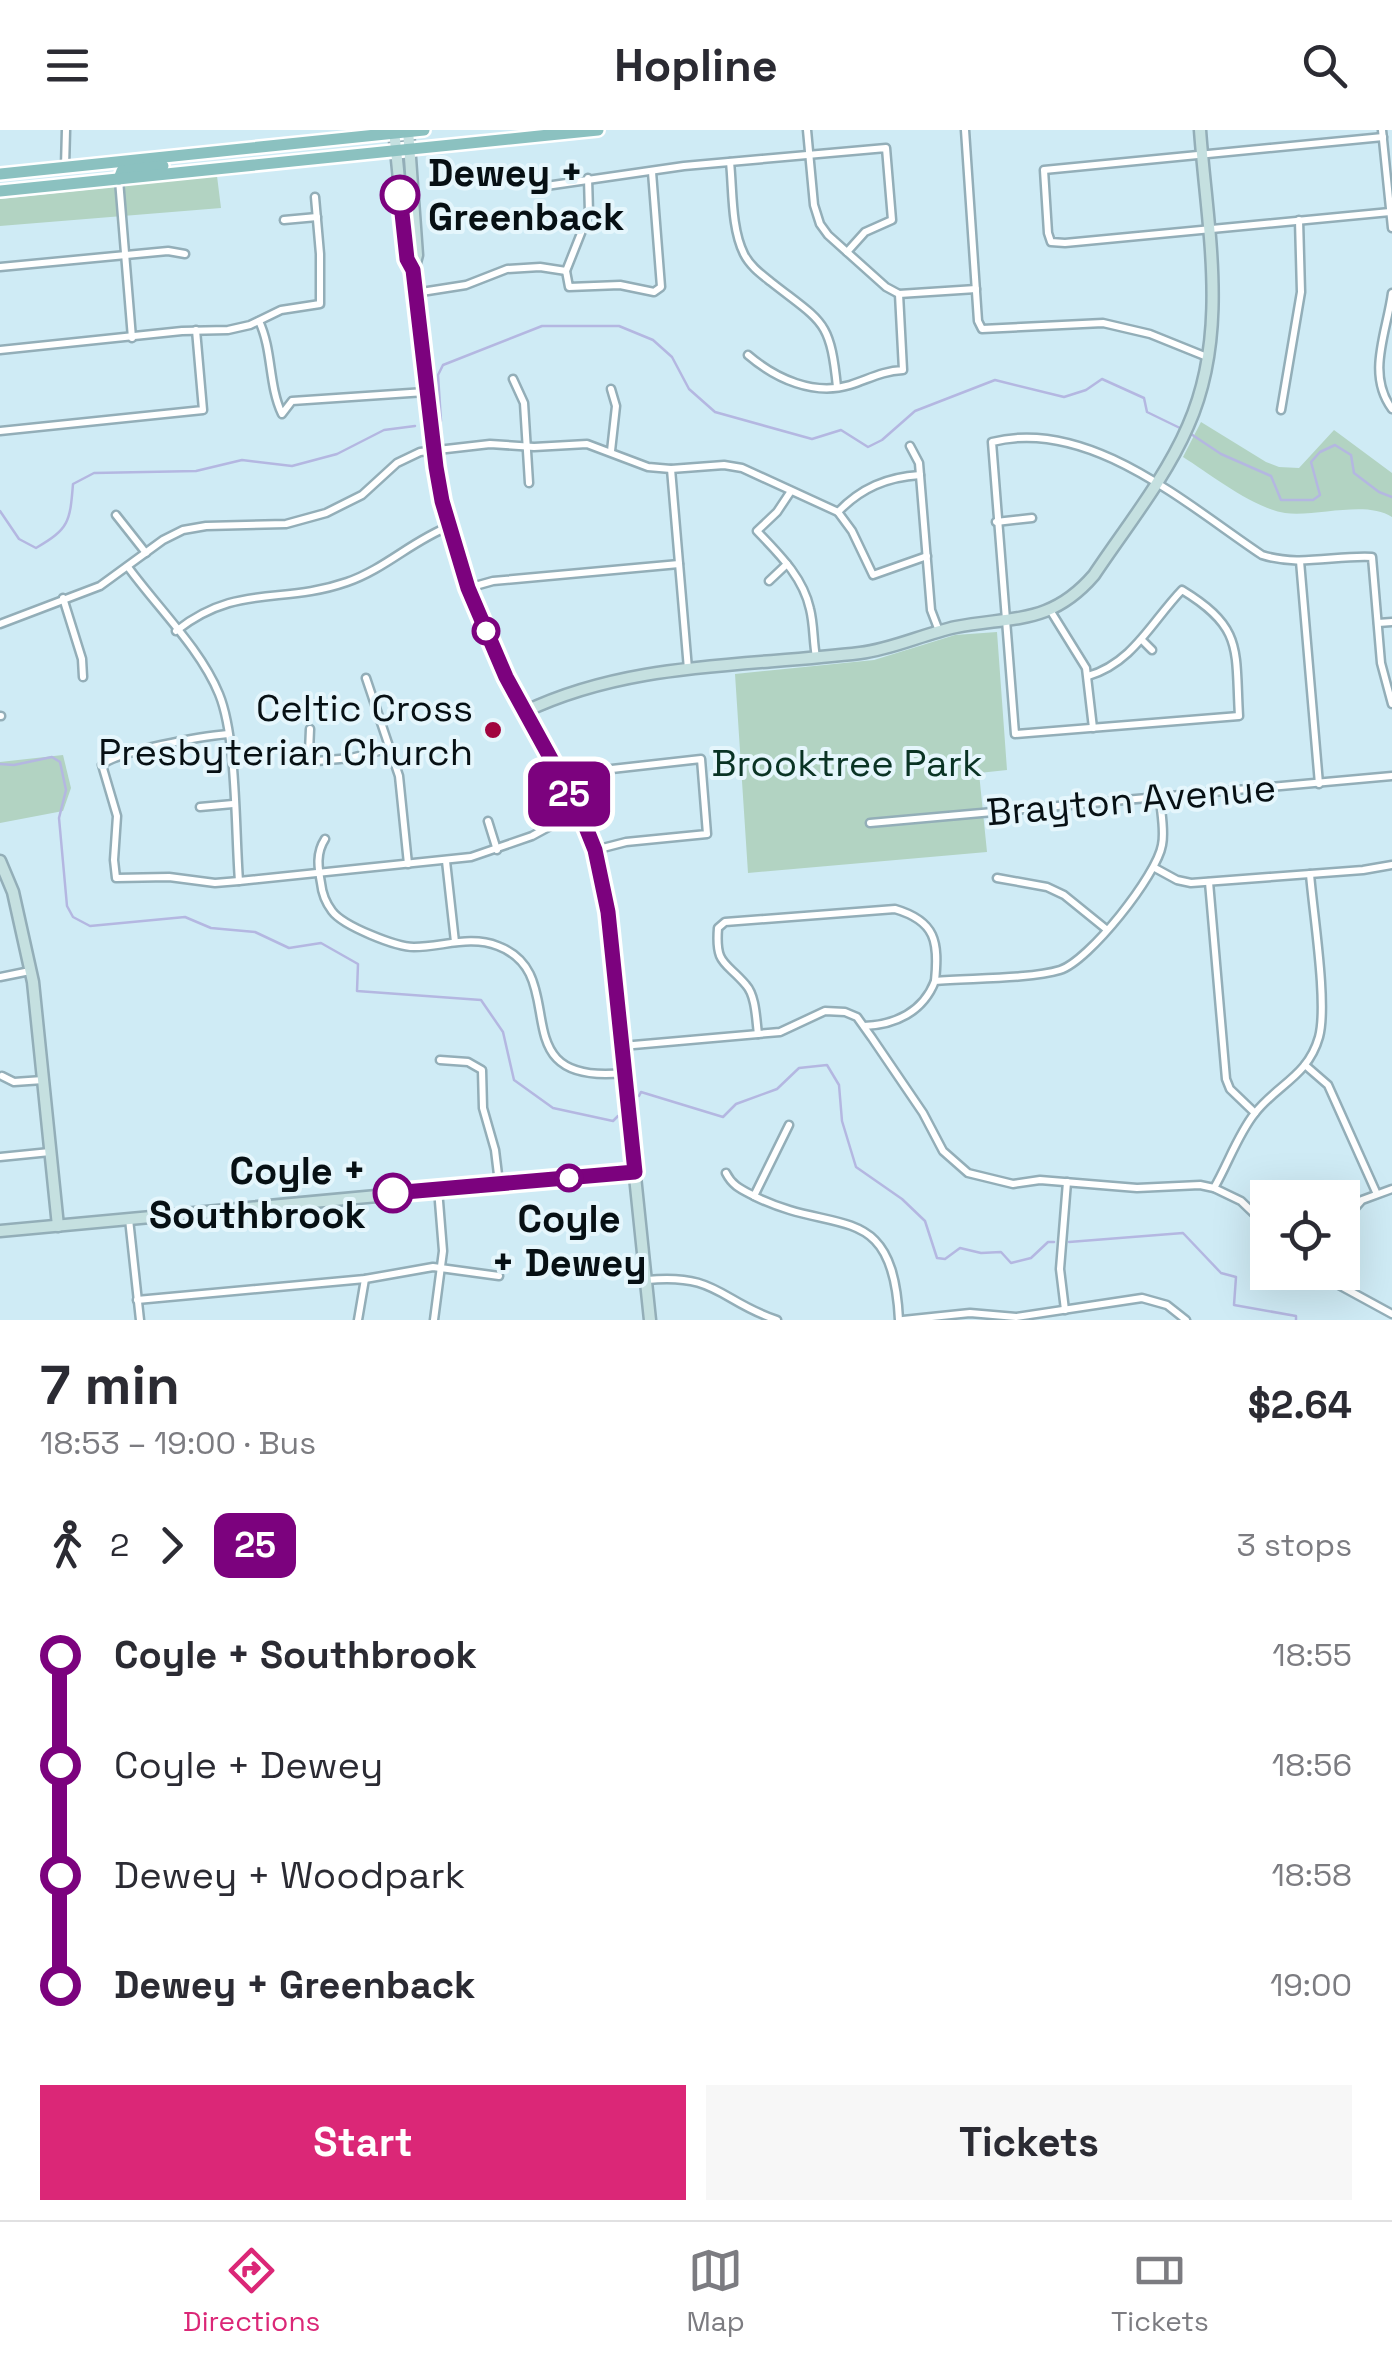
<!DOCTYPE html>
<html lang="en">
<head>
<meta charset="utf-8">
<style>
  body { margin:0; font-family:"Space Grotesk",sans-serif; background:#f7f7f7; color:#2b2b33; height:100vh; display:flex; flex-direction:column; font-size:38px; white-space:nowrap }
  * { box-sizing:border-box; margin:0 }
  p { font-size:32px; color:#7c7c81 }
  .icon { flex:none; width:55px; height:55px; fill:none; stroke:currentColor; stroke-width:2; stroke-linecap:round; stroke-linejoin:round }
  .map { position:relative; height:1190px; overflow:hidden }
  .side { display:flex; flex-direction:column; background:#fff; flex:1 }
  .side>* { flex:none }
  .badge { padding:0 20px; border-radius:15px; font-size:35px; line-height:65px }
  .controls { position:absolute; left:1250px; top:1050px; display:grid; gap:20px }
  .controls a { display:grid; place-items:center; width:110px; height:110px; border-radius:0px; background:#fff; box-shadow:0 10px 40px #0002; font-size:50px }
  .map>.badge { position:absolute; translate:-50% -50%; box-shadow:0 0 0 5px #fff }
  .legs { display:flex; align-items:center; gap:15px; height:110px; padding:0 40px; font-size:32px }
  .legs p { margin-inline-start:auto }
  .head { display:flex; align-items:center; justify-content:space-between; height:170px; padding:0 40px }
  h1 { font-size:55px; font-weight:800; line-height:75px }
  .button { display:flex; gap:20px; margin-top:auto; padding:20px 40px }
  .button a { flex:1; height:115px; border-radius:0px; background:#db2777; color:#fff; font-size:40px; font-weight:800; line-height:115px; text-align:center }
  .button a+a { background:#f7f7f7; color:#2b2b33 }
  ul { padding:0 40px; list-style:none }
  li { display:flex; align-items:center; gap:35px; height:110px; font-size:38px }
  li i { display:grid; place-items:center; width:15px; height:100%; margin:0 12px; background:currentColor }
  li i::after { content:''; width:25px; height:25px; margin:-12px; border:8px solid; border-radius:50%; background:#fff }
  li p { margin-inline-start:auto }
  li:first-child i { background:linear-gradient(#0000 50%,currentColor 0) }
  li:last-child i { background:linear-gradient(currentColor 50%,#0000 0) }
  header { display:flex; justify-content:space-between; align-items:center; height:130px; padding:0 40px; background:#fff; font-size:45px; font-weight:800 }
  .dock { display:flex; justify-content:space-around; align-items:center; height:140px; border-top:2px solid #e1e1e2; background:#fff; font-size:28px; color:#7c7c81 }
  .dock a { display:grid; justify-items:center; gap:5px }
  .dock .current { color:#db2777 }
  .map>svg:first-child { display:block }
  .green { fill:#b2d3c2 }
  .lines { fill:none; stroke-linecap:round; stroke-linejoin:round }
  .stream { stroke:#b4b7e1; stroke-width:2.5 }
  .street-casing { stroke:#93aeb8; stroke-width:11 }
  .secondary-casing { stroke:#93aeb8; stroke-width:15 }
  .primary-casing { stroke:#fff; stroke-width:16 }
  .street { stroke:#fff; stroke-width:6 }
  .secondary { stroke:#c5e0e0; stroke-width:10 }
  .primary { stroke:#8bc1c0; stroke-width:11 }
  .line-1-casing { stroke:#fff; stroke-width:22 }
  .line-1 { stroke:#7c027e; stroke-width:15 }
  .stop-1-dot { fill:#fff; stroke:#7c027e; stroke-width:5 }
  .poi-dot { fill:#a1043f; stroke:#e5f6fc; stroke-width:4 }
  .labels { text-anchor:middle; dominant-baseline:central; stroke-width:8; stroke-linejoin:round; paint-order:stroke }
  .stop-label { font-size:38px; font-weight:bold; fill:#071014; stroke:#e5f6fc; text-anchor:start }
  .poi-label { font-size:38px; fill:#071014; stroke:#e5f6fc; text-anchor:end }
  .park-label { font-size:38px; fill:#0a3324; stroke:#e5f6fc }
  .street-label { font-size:38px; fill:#071014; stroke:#e5f6fc }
</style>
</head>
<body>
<header><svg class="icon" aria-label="menu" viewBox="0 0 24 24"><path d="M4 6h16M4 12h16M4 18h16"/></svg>Hopline<svg class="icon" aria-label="search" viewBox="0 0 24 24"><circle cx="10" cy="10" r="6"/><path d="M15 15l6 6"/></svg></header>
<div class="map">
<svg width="1392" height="1190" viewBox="0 0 1392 1190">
  <rect width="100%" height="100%" fill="#cfebf5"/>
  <g class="green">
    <path d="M217 46 221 78 0 96V69Z"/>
    <path d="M1201 292 1266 332 1279 337 1299 338 1334 300 1392 343V387C1366 370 1317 387 1285 383 1253 378 1210 344 1183 327Z"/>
    <path d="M997 502 1007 640 979 643 987 722 748 743 735 544 874 530 955 505Z"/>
    <path d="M63 625 71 658 63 681 0 693V632Z"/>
  </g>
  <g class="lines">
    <g class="stream">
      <path d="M441 291 438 245 443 235 542 196H619L653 210 672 227 689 259 715 282 812 309 841 300 868 317 882 310 915 281 995 250 1064 267 1086 260 1102 249 1144 268 1147 282 1184 300"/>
      <path d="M1191 304 1221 324 1271 346 1281 370H1313L1320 365 1311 332 1320 322 1335 315 1351 325 1354 343 1379 362 1392 367"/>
      <path d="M0 381 19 409 36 418C69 399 70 392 73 354L94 343 196 341 242 330 292 336 337 324 384 300 415 296"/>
      <path d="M0 634 14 635 52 627 60 632 66 660 59 688 67 776 73 787 90 796 185 787 211 798 255 802 289 818 321 813 358 834 357 861 481 870 503 902 514 950 553 978 613 991 618 986"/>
      <path d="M639 966 641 962 723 987 736 974 777 959 799 938 827 935 839 955 842 991 856 1037 902 1069 925 1091 937 1128 945 1129 960 1118 981 1123 1001 1122 1011 1133 1031 1128 1048 1112H1054"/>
      <path d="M1069 1112 1183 1103 1221 1143 1236 1147 1234 1175 1296 1186V1190"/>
    </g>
    <defs>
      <g id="street">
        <path d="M807 0 814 75 820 94 828 105 886 157 899 164 976 159"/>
        <path d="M965 0 978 191 982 199 1103 193 1150 204 1207 227"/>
        <path d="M1382 0 1392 98"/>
        <path d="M1383 7 1044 40 1048 103 1051 112 1065 113 1390 82"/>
        <path d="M730 32C733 60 731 98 744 124 750 136 761 144 771 152 823 193 830 189 837 257"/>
        <path d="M65 37 66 0"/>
        <path d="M588 48 589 83 566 141 569 157 620 155 654 162 661 157 652 42"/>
        <path d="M119 50 132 208"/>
        <path d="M546 56 684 36 886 18 892 90 865 102 847 122"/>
        <path d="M284 90 317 87"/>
        <path d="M0 137 168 121 185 124"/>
        <path d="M415 163 466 155 507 139 540 137 566 141"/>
        <path d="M1392 163C1387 202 1366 244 1392 279"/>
        <path d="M259 191C273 221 268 254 282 284L292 271 425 262"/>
        <path d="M0 220 182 201 228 200 250 195 281 180 320 174V124L315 67"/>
        <path d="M748 225C776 249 814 266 850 255 869 249 882 241 903 240L899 164"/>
        <path d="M513 249 524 273 529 353"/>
        <path d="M611 259 616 276 611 321"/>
        <path d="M1281 280 1301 162 1299 90"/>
        <path d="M0 301 203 280 196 200"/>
        <path d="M910 316 919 333 931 480 939 501"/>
        <path d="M671 339 688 539"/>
        <path d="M791 361 777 382 757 401C779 424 803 447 810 479 814 495 813 511 816 527"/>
        <path d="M838 382C861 358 887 347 920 345"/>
        <path d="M116 385 146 423"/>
        <path d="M996 392 1032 388"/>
        <path d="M1300 431 1319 654"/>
        <path d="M128 437C157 477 200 518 219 564 237 608 235 700 239 751L471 727 532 706 578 681"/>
        <path d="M769 451 787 434"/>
        <path d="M468 458 493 451 679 434"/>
        <path d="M63 468 82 529 83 547"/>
        <path d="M1050 480 1086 538 1093 598"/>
        <path d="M1378 493 1392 492"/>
        <path d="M0 494 100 456 163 410 183 400 206 396 286 394 326 383 362 365 397 333 420 322 490 314 534 317 587 314 648 337 671 339 724 335 742 338 838 382 852 401 873 445 927 426"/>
        <path d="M176 501C237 453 281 475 347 452 385 439 413 410 450 396"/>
        <path d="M1142 510 1152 520"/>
        <path d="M1088 546C1133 533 1152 491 1182 460 1244 498 1235 519 1239 586L1015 604 992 312C1089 287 1187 375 1262 425 1299 437 1335 425 1372 427L1381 533 1392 574"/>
        <path d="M366 548 399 646 408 734"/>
        <path d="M0 586H1"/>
        <path d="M310 599 309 622 317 631 351 628 391 618"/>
        <path d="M228 604C204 606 117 621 102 635L117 686 114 730 116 748 169 747 215 753 239 751"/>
        <path d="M558 645 701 629 707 704 626 712 595 720"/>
        <path d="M200 677 233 674"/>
        <path d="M488 691 497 720"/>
        <path d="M870 693 1392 646"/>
        <path d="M325 709C316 723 318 737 321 753 322 763 326 773 332 781 343 796 396 817 414 817 442 817 470 805 498 816 575 845 497 956 624 943"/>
        <path d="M446 731 455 812"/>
        <path d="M1155 738 1177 750 1191 753 1363 740 1392 735"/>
        <path d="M997 748 1047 757 1064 765 1106 799"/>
        <path d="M1209 752 1226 949 1230 959 1255 983"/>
        <path d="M0 847 30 841"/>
        <path d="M864 896C895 895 923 882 935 851 969 848 1030 849 1060 840 1089 831 1157 745 1162 715 1165 701 1161 683 1160 669"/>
        <path d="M758 904C756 890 756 866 746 855 726 831 715 836 718 798L725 792 895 779C936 791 939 812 935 851"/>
        <path d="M622 916 780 902 825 881 845 882 857 887 872 908 923 983 943 1021 968 1043 1013 1054 1040 1050 1137 1058 1200 1055 1214 1058 1241 1071 1268 1097"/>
        <path d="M440 930 468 932 482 940 483 978 495 1020 499 1053"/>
        <path d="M1305 935 1328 955 1376 1062"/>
        <path d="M2 946 14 952 43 950"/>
        <path d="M0 1027 50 1022"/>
        <path d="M726 1043C733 1057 743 1060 756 1067 836 1106 893 1068 899 1190"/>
        <path d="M1214 1058C1228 1034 1238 1004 1255 983 1278 954 1308 946 1319 907 1328 874 1313 782 1310 744"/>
        <path d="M754 1066 789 995"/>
        <path d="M129 1089 140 1190"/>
        <path d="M1342 1093 1362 1070 1392 1059"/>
        <path d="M1315 1142 1392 1184"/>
        <path d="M647 1150C717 1143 720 1171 777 1190"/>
        <path d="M137 1170 365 1149 433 1137 499 1146"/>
        <path d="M1065 1180 1060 1139 1067 1052"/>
        <path d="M358 1190 365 1149"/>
        <path d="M434 1190 443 1121 438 1059"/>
        <path d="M903 1190 970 1183 1016 1187 1142 1168 1167 1175 1186 1190"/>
      </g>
      <g id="secondary">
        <path d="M394 0 407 129 412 140"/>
        <path d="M408 0 417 125 413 140 436 337 443 371 468 458 524 582 586 694 605 759 650 1190"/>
        <path d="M524 582C630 531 745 537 860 523 893 519 923 504 956 497 1013 486 1051 495 1094 445 1126 397 1165 349 1188 296 1230 202 1207 98 1200 0"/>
        <path d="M0 731 13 762 33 852 58 1096"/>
        <path d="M0 1101 635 1042"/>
      </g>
      <g id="primary">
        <path d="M0 44 424 0"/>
        <path d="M119 49 122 41 163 36"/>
        <path d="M0 61 598 0"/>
      </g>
    </defs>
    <use href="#street" class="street-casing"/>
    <use href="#secondary" class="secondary-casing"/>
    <use href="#primary" class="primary-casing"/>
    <use href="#street" class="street"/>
    <use href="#secondary" class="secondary"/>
    <use href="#primary" class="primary"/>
  </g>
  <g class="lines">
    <defs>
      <path id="line-1" d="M393 1063 635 1042 608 782 595 720 579 680 506 547 468 458 442 371 436 337 413 140 407 129 400 65"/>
    </defs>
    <use href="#line-1" class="line-1-casing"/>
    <use href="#line-1" class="line-1"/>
  </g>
  <g class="stop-1-dot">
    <circle cx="400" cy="65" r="18"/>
    <circle cx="486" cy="501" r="12"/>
    <circle cx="569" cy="1048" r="12"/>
    <circle cx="393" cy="1063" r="18"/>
  </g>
  <circle class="poi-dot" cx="493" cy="600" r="10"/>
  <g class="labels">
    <g class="stop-label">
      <text x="428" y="43">Dewey +<tspan x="428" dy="44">Greenback</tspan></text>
      <text x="366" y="1041" text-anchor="end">Coyle +<tspan x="366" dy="44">Southbrook</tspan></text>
      <text x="569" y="1089" text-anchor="middle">Coyle<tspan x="569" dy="44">+ Dewey</tspan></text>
    </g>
    <g class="poi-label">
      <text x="473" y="578">Celtic Cross<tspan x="473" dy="44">Presbyterian Church</tspan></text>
    </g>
    <g class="park-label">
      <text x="847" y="633">Brooktree Park</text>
    </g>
    <g class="street-label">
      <text transform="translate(1131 670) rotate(-5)">Brayton Avenue</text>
    </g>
  </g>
</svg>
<div class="controls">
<a><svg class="icon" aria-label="locate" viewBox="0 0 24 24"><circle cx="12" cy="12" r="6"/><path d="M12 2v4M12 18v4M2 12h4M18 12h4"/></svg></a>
</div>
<b class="badge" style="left:569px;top:664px;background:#7c027e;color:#fff">25</b>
</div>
<section class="side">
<div class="head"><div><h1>7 min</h1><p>18:53 – 19:00 · Bus</p></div><b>$2.64</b></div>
<div class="legs"><svg class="icon" aria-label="walk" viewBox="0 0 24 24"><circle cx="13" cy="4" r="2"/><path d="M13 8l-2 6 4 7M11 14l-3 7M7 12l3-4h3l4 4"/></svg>2<svg class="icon" aria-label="forward" viewBox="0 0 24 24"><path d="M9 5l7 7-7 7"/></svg><b class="badge" style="background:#7c027e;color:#fff">25</b><p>3 stops</p></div>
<ul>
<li><i style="color:#7c027e"></i><b>Coyle + Southbrook</b><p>18:55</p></li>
<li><i style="color:#7c027e"></i><span>Coyle + Dewey</span><p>18:56</p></li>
<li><i style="color:#7c027e"></i><span>Dewey + Woodpark</span><p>18:58</p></li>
<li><i style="color:#7c027e"></i><b>Dewey + Greenback</b><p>19:00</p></li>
</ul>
<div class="button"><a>Start</a><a>Tickets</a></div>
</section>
<nav class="dock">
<a class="current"><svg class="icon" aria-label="directions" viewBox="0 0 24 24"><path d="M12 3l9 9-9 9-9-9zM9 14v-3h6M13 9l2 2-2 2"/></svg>Directions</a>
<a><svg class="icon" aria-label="map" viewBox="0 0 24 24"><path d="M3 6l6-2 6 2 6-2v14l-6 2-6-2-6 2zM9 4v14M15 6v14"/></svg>Map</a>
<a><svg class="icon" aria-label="tickets" viewBox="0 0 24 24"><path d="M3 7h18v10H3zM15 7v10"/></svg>Tickets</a>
</nav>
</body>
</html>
